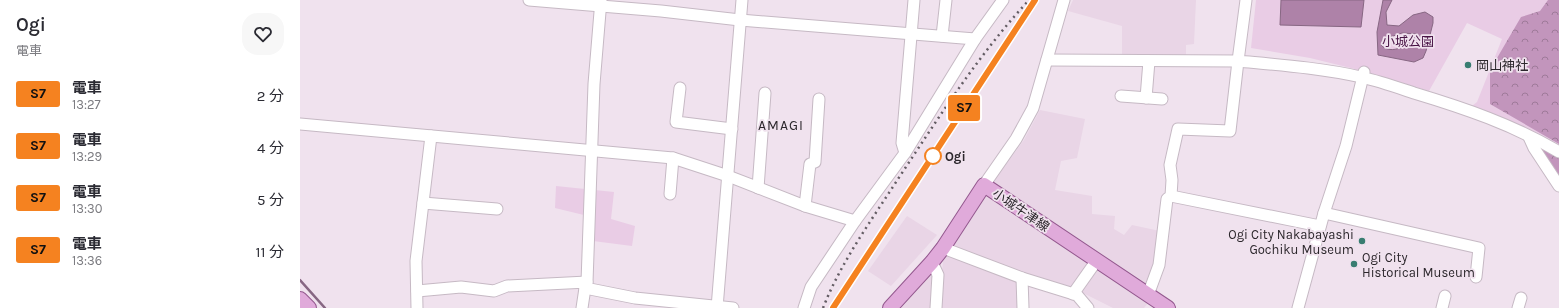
<!DOCTYPE html>
<html lang="ja">
<head>
<meta charset="utf-8">
<style>
  body { margin:0; font-family:Karla,"Noto Sans JP",sans-serif; background:#f7f7f7; color:#2b2b33; height:100vh; display:flex; flex-direction:column; font-size:15px; white-space:nowrap }
  * { box-sizing:border-box; margin:0 }
  p { font-size:13px; color:#7c7c81 }
  .icon { flex:none; width:22px; height:22px; fill:none; stroke:currentColor; stroke-width:2; stroke-linecap:round; stroke-linejoin:round }
  .map { position:relative; flex:1; overflow:hidden }
  .side { display:flex; flex-direction:column; background:#fff; width:300px }
  .side>* { flex:none }
  .badge { padding:0 8px; border-radius:3px; font-size:14px; line-height:26px }
  .map>.badge { position:absolute; translate:-50% -50%; box-shadow:0 0 0 2px #fff }
  .round { display:grid; place-items:center; flex:none; width:42px; height:42px; border-radius:16px; background:#f7f7f7 }
  .head { display:flex; align-items:center; justify-content:space-between; height:68px; padding:0 16px }
  h1 { font-size:19px; font-weight:600; line-height:30px }
  ul { padding:0; list-style:none }
  li { display:flex; align-items:center; gap:12px; height:52px; padding:0 16px }
  li div { flex:1 }
  li b { display:block; font-size:15px }
  li em { font-style:normal }
  li .badge { min-width:44px; font-weight:700; text-align:center }
  main { display:flex; flex:1; min-height:0 }
  .map>svg:first-child { display:block }
  .built { fill:#e9d5e6 }
  .green { fill:#e9cce5 }
  .forest { fill:url(#forest-crowns) }
  .water { fill:#ae82a8; stroke:#876783; fill-rule:evenodd }
  .lines { fill:none; stroke-linecap:round; stroke-linejoin:round }
  .stream { stroke:#876783; stroke-width:2.5 }
  .minor-casing { stroke:#c6b9c4; stroke-width:13 }
  .major-casing { stroke:#93588e; stroke-width:16 }
  .minor { stroke:#fff; stroke-width:11 }
  .major { stroke:#e0aada; stroke-width:14 }
  .rail { stroke:#635c63; stroke-width:2.5; stroke-dasharray:2 4; stroke-linecap:butt }
  .line-casing { stroke:#fff; stroke-width:9 }
  .line { stroke:#f58220; stroke-width:6 }
  .poi-dot { fill:#387d71; stroke:#f0e2ee; stroke-width:1.5 }
  .stop-dot { fill:#fff; stroke:#f58220; stroke-width:2 }
  .labels { text-anchor:middle; dominant-baseline:central; stroke-width:3.5; stroke-linejoin:round; paint-order:stroke }
  .park-label { font-size:13px; fill:#481345; stroke:#f0e2ee }
  .poi-label { font-size:13px; fill:#2c272c; stroke:#f0e2ee; text-anchor:start }
  .stop-label { font-size:13px; font-weight:bold; fill:#2c272c; stroke:#f0e2ee; text-anchor:start }
  .street-label { font-size:13px; fill:#2c272c; stroke:#f0e2ee }
  .neighbourhood-label { font-size:14px; letter-spacing:1px; fill:#2c272c; stroke:#f0e2ee }
</style>
</head>
<body>
<main>
<section class="side">
<div class="head"><div><h1>Ogi</h1><p>電車</p></div><a class="round"><svg class="icon" aria-label="heart" viewBox="0 0 24 24"><path d="M12 20l-8-8c-3-5 5-10 8-4 3-6 11-1 8 4z"/></svg></a></div>
<ul>
<li><span class="badge" style="background:#f58220;color:#111">S7</span><div><b>電車</b><p>13:27</p></div><em>2 分</em></li>
<li><span class="badge" style="background:#f58220;color:#111">S7</span><div><b>電車</b><p>13:29</p></div><em>4 分</em></li>
<li><span class="badge" style="background:#f58220;color:#111">S7</span><div><b>電車</b><p>13:30</p></div><em>5 分</em></li>
<li><span class="badge" style="background:#f58220;color:#111">S7</span><div><b>電車</b><p>13:36</p></div><em>11 分</em></li>
</ul>
</section>
<div class="map">
<svg width="1259" height="308" viewBox="0 0 1259 308">
  <defs>
    <pattern id="forest-crowns" width="20" height="18" patternUnits="userSpaceOnUse"><rect width="20" height="18" fill="#c295bc"/><path d="M2 6a3 3 0 1 1 6 0M12 15a3 3 0 1 1 6 0" fill="none" stroke="#9e7a99"/></pattern>
  </defs>
  <rect width="100%" height="100%" fill="#f0e2ee"/>
  <g class="built">
    <path d="M773 0H896L894 44 886 45V58L822 59V26L768 11Z"/>
    <path d="M740 110 785 119 777 158 761 161 755 190 792 196V214L815 216 814 229 824 235 832 225 860 231 850 286 693 182 724 140Z"/>
    <path d="M684 195 848 303 844 308H813L781 292 720 281V308H601L630 276 642 277 643 258Z"/>
    <path d="M607 216 637 235 591 286 568 271Z"/>
  </g>
  <g class="green">
    <path d="M956 0H1259V149L1194 114 1172 106 1177 102 1202 39 1167 23 1129 91 1067 72 1010 58 951 48Z"/>
    <path d="M256 186 314 192 311 219 335 226 332 246 293 241 292 217 255 208Z"/>
  </g>
  <g class="forest">
    <path d="M1248 0H1259V144L1190 104V70L1221 17 1240 11Z"/>
    <path d="M1245 149 1259 157V182L1240 153Z"/>
  </g>
  <g class="water">
    <path d="M981 0H1064L1061 27 980 25Z"/>
    <path d="M1083 0H1092L1086 12 1087 25 1099 26 1113 15 1125 12 1133 17V23L1126 51 1123 58 1114 62 1078 55 1077 32ZM1102 33 1117 34C1111 45 1091 56 1081 45L1087 38Z"/>
  </g>
  <g class="lines">
    <path class="stream" d="M0 280 25 308"/>
    <defs>
      <g id="minor">
        <path d="M229 0 361 11 440 20 675 39"/>
        <path d="M946 0 938 61C980 65 1021 68 1061 77 1079 81 1096 87 1114 93 1164 108 1214 125 1259 152"/>
        <path d="M642 36 646 0"/>
        <path d="M747 60 938 61 930 131 878 129 870 165 872 180 871 196 867 199 859 265 848 295"/>
        <path d="M380 88 376 122 432 129"/>
        <path d="M821 96 862 99"/>
        <path d="M846 98 849 61"/>
        <path d="M0 124 373 158 428 176 505 206 555 221"/>
        <path d="M1229 137 1234 148 1259 186"/>
        <path d="M605 153 602 143 614 0"/>
        <path d="M684 185 716 139 733 108 764 0"/>
        <path d="M458 188 465 93"/>
        <path d="M370 194 373 158"/>
        <path d="M871 196 1020 226"/>
        <path d="M123 203 197 209"/>
        <path d="M505 206 510 164 515 162 519 99"/>
        <path d="M1024 213 1179 248 1176 277"/>
        <path d="M643 248 722 278 777 295 788 308"/>
        <path d="M632 262 638 275 636 308"/>
        <path d="M722 278 723 308"/>
        <path d="M287 282 294 84 301 0"/>
        <path d="M117 291 161 287 194 291 207 286 287 282 285 288 335 298 433 308"/>
        <path d="M773 294 797 260"/>
        <path d="M117 308 116 261 131 136"/>
        <path d="M282 308 285 288"/>
        <path d="M417 308 442 0"/>
        <path d="M504 308 511 287 555 221 605 153 675 39 703 0"/>
        <path d="M998 308 1024 213 1046 146 1064 72"/>
        <path d="M1142 308 1145 296"/>
        <path d="M1218 308 1221 298"/>
      </g>
      <g id="major">
        <path d="M0 299 9 308"/>
        <path d="M590 308 632 262 643 248 684 185 868 308"/>
      </g>
    </defs>
    <use href="#minor" class="minor-casing"/>
    <use href="#major" class="major-casing"/>
    <use href="#minor" class="minor"/>
    <use href="#major" class="major"/>
    <g class="rail">
      <path d="M523 308C541 262 571 221 598 179 639 117 679 54 729 0"/>
      <path d="M533 308 735 0"/>
    </g>
  </g>
  <g class="lines">
    <defs>
      <path id="line" d="M533 308 735 0"/>
    </defs>
    <use href="#line" class="line-casing"/>
    <use href="#line" class="line"/>
  </g>
  <g class="poi-dot">
    <circle cx="1168" cy="65" r="4"/>
    <circle cx="1062" cy="241" r="4"/>
    <circle cx="1054" cy="264" r="4"/>
  </g>
  <circle class="stop-dot" cx="633" cy="156" r="8"/>
  <g class="labels">
    <g class="park-label">
      <text x="1108" y="41">小城公園</text>
    </g>
    <g class="poi-label">
      <text x="1176" y="65">岡山神社</text>
      <text x="1054" y="234" text-anchor="end">Ogi City Nakabayashi<tspan x="1054" dy="15">Gochiku Museum</tspan></text>
      <text x="1062" y="257">Ogi City<tspan x="1062" dy="15">Historical Museum</tspan></text>
    </g>
    <g class="stop-label">
      <text x="645" y="156">Ogi</text>
    </g>
    <g class="street-label">
      <text transform="translate(721 210) rotate(34)">小城牛津線</text>
    </g>
    <g class="neighbourhood-label">
      <text x="481" y="125">AMAGI</text>
    </g>
  </g>
</svg>
<b class="badge" style="left:664px;top:108px;background:#f58220;color:#111">S7</b>
</div>
</main>
</body>
</html>
